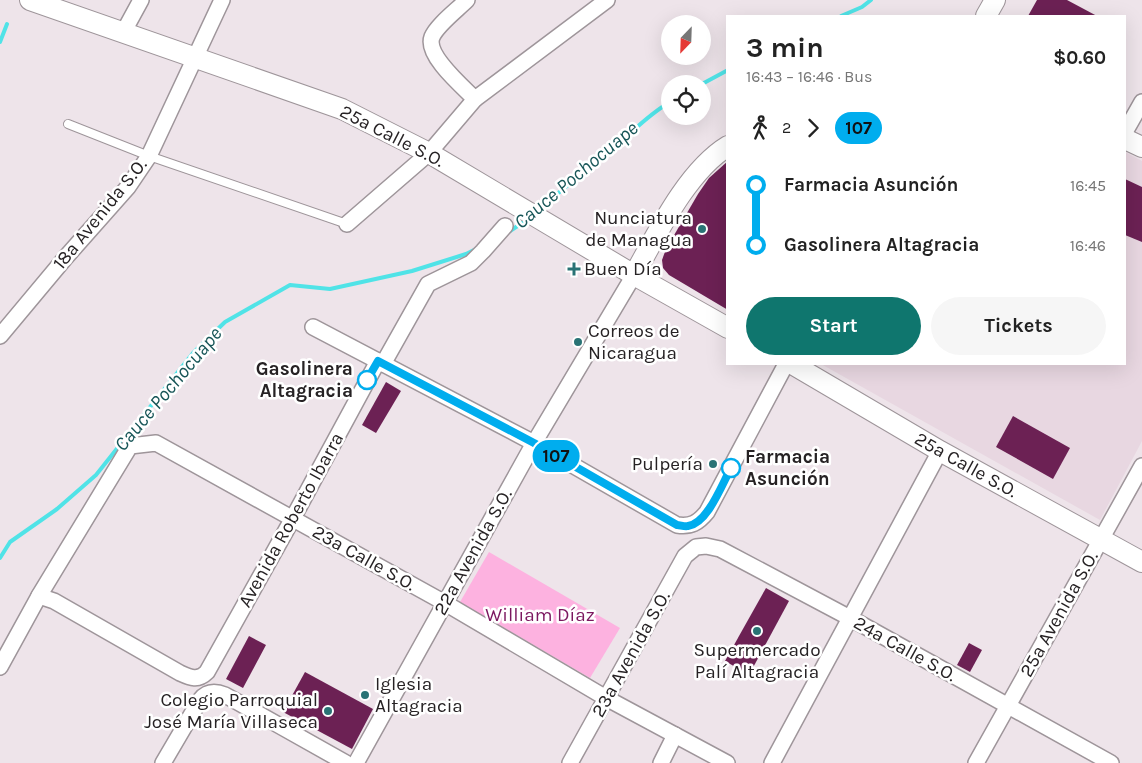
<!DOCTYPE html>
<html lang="en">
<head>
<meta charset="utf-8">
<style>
  body { margin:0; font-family:Karla,sans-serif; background:#f6f6f6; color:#222; height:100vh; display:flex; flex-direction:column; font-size:19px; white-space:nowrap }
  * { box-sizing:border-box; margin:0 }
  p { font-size:16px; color:#767676 }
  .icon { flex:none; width:28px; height:28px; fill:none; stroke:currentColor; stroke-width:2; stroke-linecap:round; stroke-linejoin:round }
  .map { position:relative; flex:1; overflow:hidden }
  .sheet { position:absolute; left:726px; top:15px; width:400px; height:350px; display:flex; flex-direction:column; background:#fff; border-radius:0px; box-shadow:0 5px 20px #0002 }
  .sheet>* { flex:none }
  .badge { padding:0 10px; border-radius:16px; font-size:18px; line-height:32px }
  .needle { width:32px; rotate:203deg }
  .controls { position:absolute; left:661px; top:15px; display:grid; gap:10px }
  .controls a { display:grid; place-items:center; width:50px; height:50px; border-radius:50%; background:#fff; box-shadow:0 5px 20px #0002; font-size:25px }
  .map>.badge { position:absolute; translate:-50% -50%; box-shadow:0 0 0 2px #fff }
  .legs { display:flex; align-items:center; gap:8px; height:55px; padding:0 20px; font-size:16px }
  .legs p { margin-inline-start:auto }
  .headline { display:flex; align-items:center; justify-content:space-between; height:85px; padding:0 20px }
  h1 { font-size:28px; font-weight:700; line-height:38px }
  .button { display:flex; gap:10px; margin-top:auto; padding:10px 20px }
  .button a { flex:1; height:58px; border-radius:30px; background:#0f766e; color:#fff; font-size:20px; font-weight:700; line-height:58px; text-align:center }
  .button a+a { background:#f6f6f6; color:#222 }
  ul { padding:0 20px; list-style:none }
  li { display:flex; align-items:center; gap:18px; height:60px; font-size:19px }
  li i { display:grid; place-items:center; width:8px; height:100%; margin:0 6px; background:currentColor }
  li i::after { content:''; width:12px; height:12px; margin:-6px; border:4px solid; border-radius:50%; background:#fff }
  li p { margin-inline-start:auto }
  li:first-child i { background:linear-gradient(#0000 50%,currentColor 0) }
  li:last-child i { background:linear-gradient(currentColor 50%,#0000 0) }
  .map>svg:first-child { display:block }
  .built { fill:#e8d7e1 }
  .green { fill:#fdb2e0 }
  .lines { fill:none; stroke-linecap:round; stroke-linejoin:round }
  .stream { stroke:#50e3e7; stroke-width:4 }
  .building { fill:#6c2154 }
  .lane-casing { stroke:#9e959a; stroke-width:10 }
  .street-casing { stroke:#9e959a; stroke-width:18 }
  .secondary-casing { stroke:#9e959a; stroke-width:22 }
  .lane { stroke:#fff; stroke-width:8 }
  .street { stroke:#fff; stroke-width:15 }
  .secondary { stroke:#fff; stroke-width:20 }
  .line-1-casing { stroke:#fff; stroke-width:11 }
  .line-1 { stroke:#00adee; stroke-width:8 }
  .poi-dot { fill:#297375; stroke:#fff; stroke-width:2 }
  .stop-1-dot { fill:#fff; stroke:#00adee; stroke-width:2.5 }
  .labels { text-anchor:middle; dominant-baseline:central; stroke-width:5; stroke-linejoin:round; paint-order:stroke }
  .street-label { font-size:19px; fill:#262224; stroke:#fff }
  .poi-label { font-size:19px; fill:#262224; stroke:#fff; text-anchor:end }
  .stop-label { font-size:19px; font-weight:bold; fill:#262224; stroke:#fff; text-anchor:end }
  .park-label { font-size:19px; fill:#7b175f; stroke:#fff }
  .water-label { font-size:20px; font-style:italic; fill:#185658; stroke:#fff }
</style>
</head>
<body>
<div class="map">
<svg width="1142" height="763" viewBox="0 0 1142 763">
  <rect width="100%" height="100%" fill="#eee4ea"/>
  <path class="built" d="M1125 152 1142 161V441L1100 520 821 364H1125Z"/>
  <path class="green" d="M489 552 620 628 590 678 460 602Z"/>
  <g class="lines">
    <g class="stream">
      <path d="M841 16 862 7 871 0"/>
      <path d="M0 42 7 24"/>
      <path d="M702 84 728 70"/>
      <path d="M537 211C561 190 586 171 611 150 632 133 646 116 670 102"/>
      <path d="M507 233 528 219"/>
      <path d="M0 558 10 542 57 509 96 475 193 353 225 322 290 285 330 289 412 271 466 254 476 249"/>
    </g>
  </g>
  <g class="building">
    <path d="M1037 0H1067L1097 16H1028Z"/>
    <path d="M728 161V310L669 275 663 268 662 260 666 249 698 194 709 178Z"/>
    <path d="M1125 179 1142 187V242L1125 235Z"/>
    <path d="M386 382 401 391 376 433 362 425Z"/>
    <path d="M1013 416 1070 448 1053 479 996 447Z"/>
    <path d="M766 588 789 601 749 675 725 661Z"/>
    <path d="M249 636 266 645 243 688 226 679Z"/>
    <path d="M969 643 982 650 970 672 957 665Z"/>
    <path d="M305 672 373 709 352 749 283 712Z"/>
  </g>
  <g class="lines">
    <defs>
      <path id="lane" d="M68 124 149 156 347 224"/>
      <g id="street">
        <path d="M467 0C457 10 437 25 432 37 425 55 463 87 475 99"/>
        <path d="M123 33 141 0"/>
        <path d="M1125 132 1142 102"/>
        <path d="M347 224 429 153 475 99 607 0"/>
        <path d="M313 327 534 443 677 525C691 527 698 523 707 512L786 364"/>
        <path d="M0 336 66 257 128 187 149 156 222 0"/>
        <path d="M383 364 428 284 471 263 483 251 505 226"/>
        <path d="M39 596 54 601 180 673C191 678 198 681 207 672L293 518 378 361"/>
        <path d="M0 667 39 596 130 446 156 443 445 603 606 698 727 763"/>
        <path d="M163 763 200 700C207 691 215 691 225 695L346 763"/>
        <path d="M356 763 534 443 634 275"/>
        <path d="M570 763 685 556 696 547 706 546 720 549 850 618 1111 763"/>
        <path d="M661 763 675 735"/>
        <path d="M772 763 940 451"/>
        <path d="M976 763 1142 466"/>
      </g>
      <g id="secondary">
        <path d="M30 0 342 109 429 153 634 275 728 328"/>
        <path d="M986 16 995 0"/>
        <path d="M1125 139 1142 147"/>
        <path d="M634 275C657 234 687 171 728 146"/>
        <path d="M792 364 940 451 1142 562"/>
      </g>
    </defs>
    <use href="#lane" class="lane-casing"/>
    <use href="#street" class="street-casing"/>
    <use href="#secondary" class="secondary-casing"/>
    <use href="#lane" class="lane"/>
    <use href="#street" class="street"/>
    <use href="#secondary" class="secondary"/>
  </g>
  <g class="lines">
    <defs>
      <path id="line-1" d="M367 380 378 361 534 443 677 525C680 525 685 527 688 526 708 523 722 484 731 468"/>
    </defs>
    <use href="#line-1" class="line-1-casing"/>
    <use href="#line-1" class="line-1"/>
  </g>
  <g class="poi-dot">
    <circle cx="702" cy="229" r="5"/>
    <path d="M571.5 261.5h5v5h5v5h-5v5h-5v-5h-5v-5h5z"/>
    <circle cx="578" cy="342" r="5"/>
    <circle cx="713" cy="464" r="5"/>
    <circle cx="757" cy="631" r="5"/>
    <circle cx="365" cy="695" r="5"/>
    <circle cx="328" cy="711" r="5"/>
  </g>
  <g class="stop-1-dot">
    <circle cx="367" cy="380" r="9"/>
    <circle cx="731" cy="468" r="9"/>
  </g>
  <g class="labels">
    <g class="street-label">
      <text transform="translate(392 136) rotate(27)">25a Calle S.O.</text>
      <text transform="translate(100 214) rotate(-51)">18a Avenida S.O.</text>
      <text transform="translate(966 465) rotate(29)">25a Calle S.O.</text>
      <text transform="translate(291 520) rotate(-61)">Avenida Roberto Ibarra</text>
      <text transform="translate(473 552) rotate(-61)">22a Avenida S.O.</text>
      <text transform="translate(364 558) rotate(29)">23a Calle S.O.</text>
      <text transform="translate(1059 614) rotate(-61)">25a Avenida S.O.</text>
      <text transform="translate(905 649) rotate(29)">24a Calle S.O.</text>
      <text transform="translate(631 654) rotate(-61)">23a Avenida S.O.</text>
    </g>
    <g class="poi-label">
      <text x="692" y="218">Nunciatura<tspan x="692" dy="22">de Managua</tspan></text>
      <text x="584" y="269" text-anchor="start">Buen Día</text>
      <text x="588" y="331" text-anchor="start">Correos de<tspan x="588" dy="22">Nicaragua</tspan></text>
      <text x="703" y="464">Pulpería</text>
      <text x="757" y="650" text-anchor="middle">Supermercado<tspan x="757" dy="22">Palí Altagracia</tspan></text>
      <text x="375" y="684" text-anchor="start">Iglesia<tspan x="375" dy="22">Altagracia</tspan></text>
      <text x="318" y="700">Colegio Parroquial<tspan x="318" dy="22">José María Villaseca</tspan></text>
    </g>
    <g class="stop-label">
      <text x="353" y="369">Gasolinera<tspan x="353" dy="22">Altagracia</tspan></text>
      <text x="745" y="457" text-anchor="start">Farmacia<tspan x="745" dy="22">Asunción</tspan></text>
    </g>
    <g class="park-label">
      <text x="540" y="615">William Díaz</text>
    </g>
    <g class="water-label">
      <text transform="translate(576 175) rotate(-40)">Cauce Pochocuape</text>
      <text transform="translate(168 389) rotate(-50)">Cauce Pochocuape</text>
    </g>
  </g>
</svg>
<div class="controls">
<a><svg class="needle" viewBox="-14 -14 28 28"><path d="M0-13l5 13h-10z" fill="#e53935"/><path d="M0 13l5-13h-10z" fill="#767676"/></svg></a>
<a><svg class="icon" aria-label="locate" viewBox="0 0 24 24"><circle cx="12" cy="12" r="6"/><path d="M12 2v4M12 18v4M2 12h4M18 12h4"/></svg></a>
</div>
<b class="badge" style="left:556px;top:456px;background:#00adee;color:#111">107</b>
<section class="sheet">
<div class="headline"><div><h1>3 min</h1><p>16:43 – 16:46 · Bus</p></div><b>$0.60</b></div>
<div class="legs"><svg class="icon" aria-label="walk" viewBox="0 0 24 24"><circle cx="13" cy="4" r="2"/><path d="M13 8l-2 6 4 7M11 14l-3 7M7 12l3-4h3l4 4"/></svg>2<svg class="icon" aria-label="forward" viewBox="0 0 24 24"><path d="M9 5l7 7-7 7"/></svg><b class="badge" style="background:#00adee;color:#111">107</b></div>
<ul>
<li><i style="color:#00adee"></i><b>Farmacia Asunción</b><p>16:45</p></li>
<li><i style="color:#00adee"></i><b>Gasolinera Altagracia</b><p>16:46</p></li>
</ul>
<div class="button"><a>Start</a><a>Tickets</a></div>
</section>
</div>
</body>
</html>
